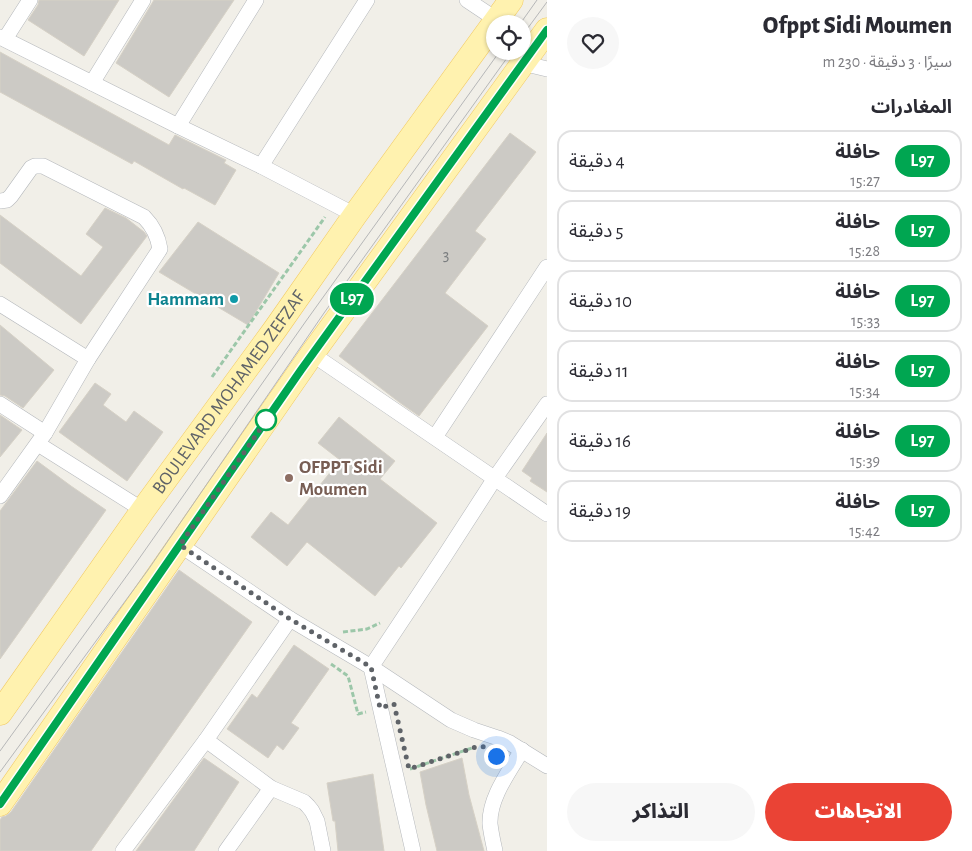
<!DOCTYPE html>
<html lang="ar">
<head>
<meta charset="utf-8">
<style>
  body { margin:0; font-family:"Alegreya Sans","Noto Sans Arabic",sans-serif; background:#f7f7f7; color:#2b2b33; direction:rtl; height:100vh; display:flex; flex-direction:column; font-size:19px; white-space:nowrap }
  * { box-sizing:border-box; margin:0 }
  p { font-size:16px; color:#7c7c81 }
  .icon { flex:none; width:28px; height:28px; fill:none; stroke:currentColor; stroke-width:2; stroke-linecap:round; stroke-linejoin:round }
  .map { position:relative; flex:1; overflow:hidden; direction:ltr }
  .details { display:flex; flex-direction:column; background:#fff; width:425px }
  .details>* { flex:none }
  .badge { padding:0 10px; border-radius:16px; font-size:18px; line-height:32px }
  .tools { position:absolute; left:486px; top:15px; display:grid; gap:10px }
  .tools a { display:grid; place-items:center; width:45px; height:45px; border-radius:50%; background:#fff; box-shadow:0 1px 4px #0004; font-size:25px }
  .you { position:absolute; width:25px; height:25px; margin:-12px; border:4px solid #fff; border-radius:50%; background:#1a73e8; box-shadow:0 0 0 8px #1a73e833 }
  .map>.badge { position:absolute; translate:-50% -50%; box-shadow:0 0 0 2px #fff }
  h2 { padding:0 20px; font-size:19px; line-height:45px }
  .round { display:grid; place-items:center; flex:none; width:52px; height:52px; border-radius:26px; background:#f7f7f7 }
  .headline { display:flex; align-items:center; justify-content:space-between; height:85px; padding:0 20px }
  h1 { font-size:24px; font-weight:800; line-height:38px }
  .cta { display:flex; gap:10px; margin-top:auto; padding:10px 20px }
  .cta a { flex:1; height:58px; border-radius:30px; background:#ea4335; color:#fff; font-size:20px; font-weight:800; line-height:58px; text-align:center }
  .cta a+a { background:#f7f7f7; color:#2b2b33 }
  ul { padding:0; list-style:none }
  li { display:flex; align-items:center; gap:15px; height:62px; margin:0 10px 8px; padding:0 10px; border:2px solid #e1e1e2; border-radius:15px }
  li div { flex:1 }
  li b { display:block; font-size:19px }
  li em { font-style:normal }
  li .badge { min-width:55px; font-weight:700; text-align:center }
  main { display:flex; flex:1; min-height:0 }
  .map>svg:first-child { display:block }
  .building { fill:#cccac5; stroke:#d6d1c6 }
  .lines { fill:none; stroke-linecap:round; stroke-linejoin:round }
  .minor-casing { stroke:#b5b8bc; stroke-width:16 }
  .primary-casing { stroke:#f2c960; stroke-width:25 }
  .path { stroke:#9cc7a9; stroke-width:3; stroke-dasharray:5 2.5; stroke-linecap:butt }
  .minor { stroke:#fff; stroke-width:15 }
  .primary { stroke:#fff2af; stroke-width:24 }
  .tram { stroke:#b6b7b8; stroke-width:1 }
  .line-casing { stroke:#fff; stroke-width:11 }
  .line { stroke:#00a651; stroke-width:8 }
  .walk { stroke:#5f6368; stroke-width:5; stroke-dasharray:0 9 }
  .culture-dot { fill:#0f9aa8; stroke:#fff; stroke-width:2 }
  .stop-dot { fill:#fff; stroke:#00a651; stroke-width:2.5 }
  .education-dot { fill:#8d6e63; stroke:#fff; stroke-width:2 }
  .labels { text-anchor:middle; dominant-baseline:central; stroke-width:4.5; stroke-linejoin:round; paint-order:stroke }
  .number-label { font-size:16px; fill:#7a7d7f }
  .culture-label { font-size:19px; font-weight:bold; fill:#0d838f; stroke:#fff; text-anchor:end }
  .street-label { font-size:19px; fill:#5f6368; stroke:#fff }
  .education-label { font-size:19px; font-weight:bold; fill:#785e54; stroke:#fff; text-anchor:start }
</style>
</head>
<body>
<main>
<section class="details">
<div class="headline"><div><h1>Ofppt Sidi Moumen</h1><p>سيرًا · 3 دقيقة · 230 m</p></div><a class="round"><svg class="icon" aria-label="heart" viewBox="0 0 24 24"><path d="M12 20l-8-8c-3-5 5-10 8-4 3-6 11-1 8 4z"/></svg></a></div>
<h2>المغادرات</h2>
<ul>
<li><span class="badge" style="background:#00a651;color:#fff">L97</span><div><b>حافلة</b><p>15:27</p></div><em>4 دقيقة</em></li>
<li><span class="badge" style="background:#00a651;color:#fff">L97</span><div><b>حافلة</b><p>15:28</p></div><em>5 دقيقة</em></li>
<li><span class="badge" style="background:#00a651;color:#fff">L97</span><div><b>حافلة</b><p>15:33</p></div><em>10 دقيقة</em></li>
<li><span class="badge" style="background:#00a651;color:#fff">L97</span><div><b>حافلة</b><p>15:34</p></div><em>11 دقيقة</em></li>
<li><span class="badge" style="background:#00a651;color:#fff">L97</span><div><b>حافلة</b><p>15:39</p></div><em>16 دقيقة</em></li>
<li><span class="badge" style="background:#00a651;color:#fff">L97</span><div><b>حافلة</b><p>15:42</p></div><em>19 دقيقة</em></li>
</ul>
<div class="cta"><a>الاتجاهات</a><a>التذاكر</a></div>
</section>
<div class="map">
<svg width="547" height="851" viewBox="0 0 547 851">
  <rect width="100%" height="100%" fill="#f1efe8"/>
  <g class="building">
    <path d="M39 0H119L84 56 28 20 38 5Z"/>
    <path d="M154 0H234L169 97 116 63Z"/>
    <path d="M0 52 169 145 175 135 226 160 224 163 236 170 215 205 184 188 183 189 134 161 132 164 0 92Z"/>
    <path d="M510 133 536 152 475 231 486 239 445 293 488 326 419 416 399 402 339 356Z"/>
    <path d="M105 208 126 218 144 232 147 236 81 324 0 263V215L81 276 103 247 86 234Z"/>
    <path d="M198 222 279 273 248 325 159 272Z"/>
    <path d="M0 325 54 370 23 408 5 396 0 395Z"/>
    <path d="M95 383 111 394 103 405 126 422 134 411 163 432 127 481 59 432Z"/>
    <path d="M0 415 22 430 0 457Z"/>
    <path d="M339 417 395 461 380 479 437 523 401 568 399 566 375 596 307 542 287 566 251 537 271 512 288 525 340 460 318 443Z"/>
    <path d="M547 433V492L530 481 532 478 522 471Z"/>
    <path d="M37 461 71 486 106 510 0 659V511Z"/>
    <path d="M179 570 252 622 91 851H0V820L2 817 6 816 11 812Z"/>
    <path d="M294 645 329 669 291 723 299 728 283 750 277 745 268 758 227 729 252 694 257 698Z"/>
    <path d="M204 758 239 782 194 851H136Z"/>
    <path d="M462 758 469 795 484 851H437L426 805 420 772Z"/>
    <path d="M373 774 384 851H338L335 821H333L327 783Z"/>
  </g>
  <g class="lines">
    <defs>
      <g id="minor">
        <path d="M467 0 497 20"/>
        <path d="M0 37 178 126 261 166 355 215"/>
        <path d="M5 39 30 0"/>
        <path d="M522 63 547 69"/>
        <path d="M92 83 143 0"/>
        <path d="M178 126 256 0"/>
        <path d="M261 166 367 0"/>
        <path d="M0 201 7 200 11 196 31 168 35 166H43L144 217C153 226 158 236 160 249L88 359 45 433 0 496"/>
        <path d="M0 304 88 359"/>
        <path d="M312 354 547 514"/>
        <path d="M0 404 45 433"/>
        <path d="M435 437 547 267"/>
        <path d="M38 444 143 510"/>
        <path d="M180 545 290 619 371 667 451 720 474 730 498 738 510 743 547 766"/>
        <path d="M206 740 271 788 304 802 308 806 312 811 317 821 323 851"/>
        <path d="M123 851 206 740 290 619"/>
        <path d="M226 851 271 788"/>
        <path d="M413 851 371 667 444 557 495 478 547 404"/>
        <path d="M495 851C493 842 491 833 490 824 489 798 509 772 522 750"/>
      </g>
      <g id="primary">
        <path id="s1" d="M0 713 143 510 276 328 355 215 511 0"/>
        <path d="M0 804 312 354 547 30"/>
      </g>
    </defs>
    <use href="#minor" class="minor-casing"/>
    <use href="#primary" class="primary-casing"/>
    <g class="path">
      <path d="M212 377 325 217"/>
      <path d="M343 632 367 629 380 623"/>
      <path d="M331 664 348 676 358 714 366 712"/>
      <path d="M410 769 475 747"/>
    </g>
    <use href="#minor" class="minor"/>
    <use href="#primary" class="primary"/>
    <g class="tram">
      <path d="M520 24 537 0"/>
      <path d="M522 36 547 2"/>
      <path d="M0 751 136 563 306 321 500 51"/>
      <path d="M0 772 148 570 324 313 512 51"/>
    </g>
  </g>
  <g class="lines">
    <defs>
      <path id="line" d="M0 804 301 370 547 30"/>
    </defs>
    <use href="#line" class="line-casing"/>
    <use href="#line" class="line"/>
    <path class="walk" d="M266 420 268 418 180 545 290 619 371 667 380 708 394 704 409 769 476 747C488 746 488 747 496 756"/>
  </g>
  <circle class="culture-dot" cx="234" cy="299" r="5"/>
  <circle class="stop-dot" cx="266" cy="420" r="10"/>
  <circle class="education-dot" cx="289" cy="478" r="5"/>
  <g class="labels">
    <g class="number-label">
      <text x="446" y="255">3</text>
    </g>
    <g class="culture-label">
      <text x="224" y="299">Hammam</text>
    </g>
    <g class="street-label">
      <text stroke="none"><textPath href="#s1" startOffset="394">BOULEVARD MOHAMED ZEFZAF</textPath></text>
    </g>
    <g class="education-label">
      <text x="299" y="467">OFPPT Sidi<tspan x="299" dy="22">Moumen</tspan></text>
    </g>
  </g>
</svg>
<div class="tools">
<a><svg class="icon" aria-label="locate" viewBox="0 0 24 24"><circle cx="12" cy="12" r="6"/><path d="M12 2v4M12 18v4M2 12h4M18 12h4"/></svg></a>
</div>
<div class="you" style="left:496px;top:756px"></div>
<b class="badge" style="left:352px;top:299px;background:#00a651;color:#fff">L97</b>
</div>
</main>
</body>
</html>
